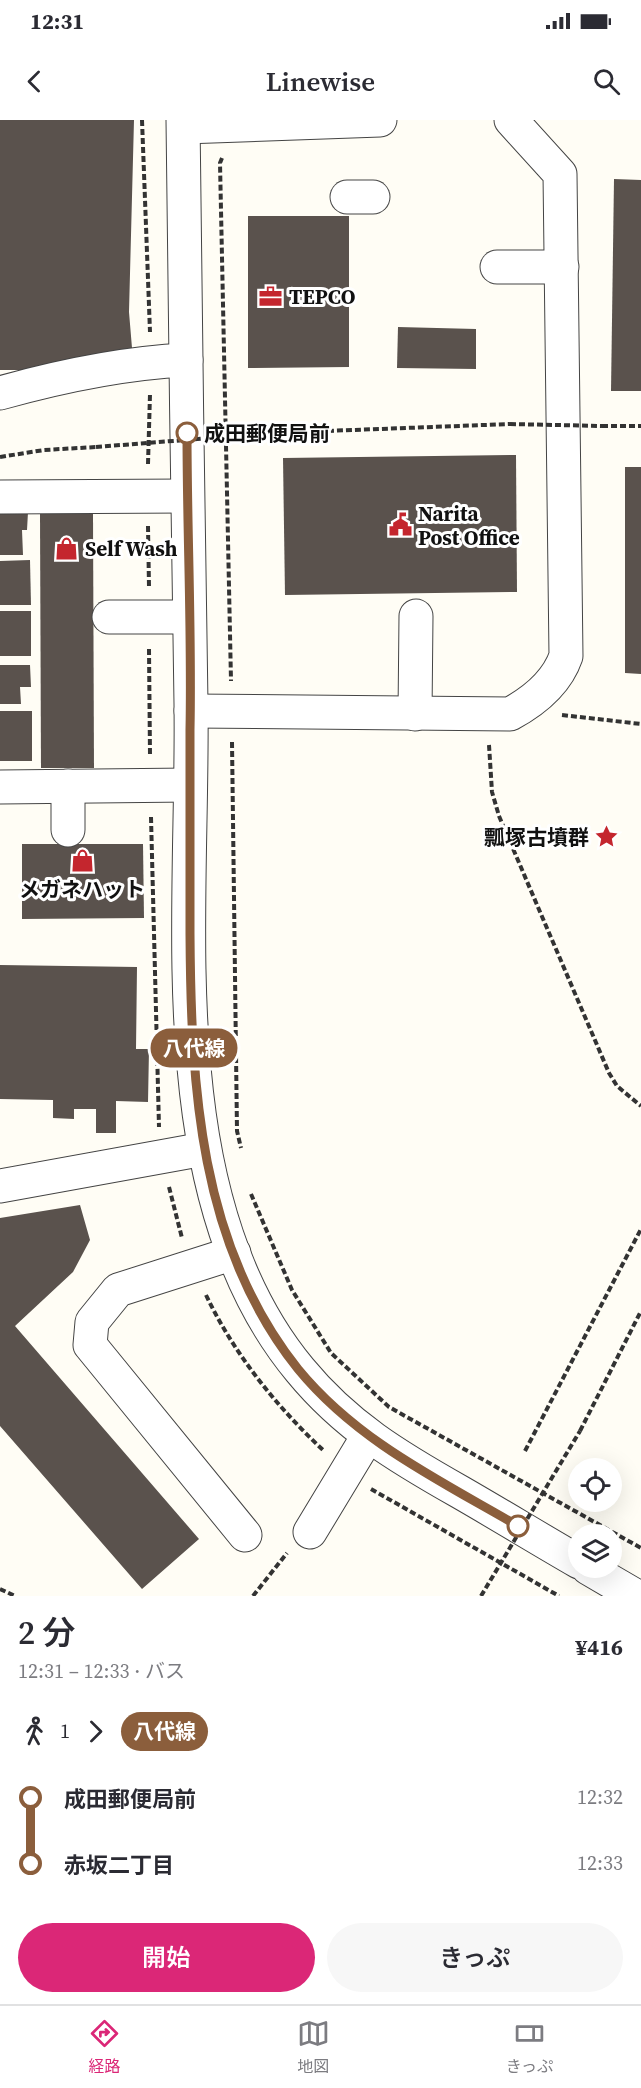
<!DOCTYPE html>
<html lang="ja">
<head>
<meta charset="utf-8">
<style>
  body { margin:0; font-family:"Source Serif 4","Noto Sans JP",serif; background:#f7f7f7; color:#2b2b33; height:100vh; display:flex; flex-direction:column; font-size:22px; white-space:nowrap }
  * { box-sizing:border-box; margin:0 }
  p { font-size:20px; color:#7c7c81 }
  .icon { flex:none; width:33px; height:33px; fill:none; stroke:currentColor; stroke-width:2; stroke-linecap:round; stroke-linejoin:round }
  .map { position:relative; height:1476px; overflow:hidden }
  .panel { display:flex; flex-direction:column; background:#fff; flex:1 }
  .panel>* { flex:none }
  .badge { padding:0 12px; border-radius:20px; font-size:21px; line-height:39px }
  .buttons { position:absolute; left:568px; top:1338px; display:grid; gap:12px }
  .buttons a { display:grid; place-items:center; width:54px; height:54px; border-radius:50%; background:#fff; box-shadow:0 6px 24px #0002; font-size:30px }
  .map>.badge { position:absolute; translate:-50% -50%; box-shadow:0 0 0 3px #fff }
  .legs { display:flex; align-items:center; gap:9px; height:66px; padding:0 18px; font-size:20px }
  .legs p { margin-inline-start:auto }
  .headline { display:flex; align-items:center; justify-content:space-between; height:102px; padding:0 18px }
  h1 { font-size:33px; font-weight:600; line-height:45px }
  .action { display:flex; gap:12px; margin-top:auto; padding:12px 18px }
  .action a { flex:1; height:69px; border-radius:36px; background:#db2777; color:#fff; font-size:24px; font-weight:600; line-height:69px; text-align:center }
  .action a+a { background:#f7f7f7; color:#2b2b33 }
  ul { padding:0 18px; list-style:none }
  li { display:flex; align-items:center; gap:21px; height:66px; font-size:22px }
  li i { display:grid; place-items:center; width:9px; height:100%; margin:0 8px; background:currentColor }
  li i::after { content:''; width:15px; height:15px; margin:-8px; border:4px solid; border-radius:50%; background:#fff }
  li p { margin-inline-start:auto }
  li:first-child i { background:linear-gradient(#0000 50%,currentColor 0) }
  li:last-child i { background:linear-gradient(currentColor 50%,#0000 0) }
  .status { display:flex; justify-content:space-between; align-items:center; height:42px; padding:0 30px; background:#fff; direction:ltr }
  .status svg { height:16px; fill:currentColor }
  header { display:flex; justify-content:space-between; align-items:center; height:78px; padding:0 18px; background:#fff; font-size:27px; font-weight:600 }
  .dock { display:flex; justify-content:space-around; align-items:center; height:84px; border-top:2px solid #e1e1e2; background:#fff; font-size:16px; color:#7c7c81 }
  .dock a { display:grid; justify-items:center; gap:3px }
  .dock .active { color:#db2777 }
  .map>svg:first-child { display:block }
  .building { fill:#5a524d }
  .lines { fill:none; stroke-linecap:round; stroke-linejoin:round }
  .minor-casing { stroke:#444; stroke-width:35 }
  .path { stroke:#333; stroke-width:4; stroke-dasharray:6 3; stroke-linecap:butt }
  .minor { stroke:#fff; stroke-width:33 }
  .path-bridge { stroke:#333; stroke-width:4; stroke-dasharray:6 3; stroke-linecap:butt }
  .line-1-casing { stroke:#fff; stroke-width:14 }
  .line-1 { stroke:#8b5e3c; stroke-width:9 }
  .stop-1-dot { fill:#fff; stroke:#8b5e3c; stroke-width:3 }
  .labels { text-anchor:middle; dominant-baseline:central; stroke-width:6; stroke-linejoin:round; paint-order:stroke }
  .poi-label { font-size:21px; font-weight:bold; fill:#111; stroke:#fff; text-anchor:start }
  .stop-label { font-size:21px; font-weight:bold; fill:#111; stroke:#fff; text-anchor:start }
</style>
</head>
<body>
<div class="status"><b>12:31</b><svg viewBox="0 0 49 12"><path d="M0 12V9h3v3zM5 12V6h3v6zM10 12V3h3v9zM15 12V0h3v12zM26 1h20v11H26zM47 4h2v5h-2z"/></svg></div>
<header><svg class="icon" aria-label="back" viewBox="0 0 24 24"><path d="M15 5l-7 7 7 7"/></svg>Linewise<svg class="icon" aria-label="search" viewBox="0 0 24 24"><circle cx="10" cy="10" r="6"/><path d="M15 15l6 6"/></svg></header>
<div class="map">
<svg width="641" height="1476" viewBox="0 0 641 1476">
  <rect width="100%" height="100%" fill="#fffdf5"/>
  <g class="building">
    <path d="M0 0H134L129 192 132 228 53 250H0Z"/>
    <path d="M614 59 641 60V271H611Z"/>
    <path d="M248 96H349V247L248 248Z"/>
    <path d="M398 207 476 209V249L397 248Z"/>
    <path d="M516 335 517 472 285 475 283 338Z"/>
    <path d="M625 347H641V554L625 553Z"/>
    <path d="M0 392H28L27 410H22L23 435H0Z"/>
    <path d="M40 394H93L94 648H41Z"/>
    <path d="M30 440 31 485H0V441Z"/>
    <rect x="0" y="491" width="31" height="45"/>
    <path d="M0 545H30L31 567H20L21 584H0Z"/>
    <rect x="0" y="591" width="32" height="50"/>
    <path d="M22 724H143L144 798 22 799Z"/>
    <path d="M0 845 137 847 136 929H149L148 982 116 981V1013H96V989H74V999L53 998V980L0 979Z"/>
    <path d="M80 1085 90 1120 73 1152 15 1206 199 1419 142 1469 0 1306V1098Z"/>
  </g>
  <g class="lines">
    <defs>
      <g id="minor">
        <path d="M183 0C186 195 187 389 191 584 194 795 156 1077 300 1250 346 1306 398 1337 460 1372 500 1395 539 1419 579 1442"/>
        <path d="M184 7 380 0"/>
        <path d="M347 77H373"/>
        <path d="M497 147H562"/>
        <path d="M0 273C61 256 122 243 186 240"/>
        <path d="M0 377 187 376"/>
        <path d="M109 497H189"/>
        <path d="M191 591 510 594C534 581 557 562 566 536L560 54 511 0"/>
        <path d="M415 594 416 496"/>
        <path d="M68 666V710"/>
        <path d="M0 667 190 665"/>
        <path d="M0 1066 204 1029"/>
        <path d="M234 1133 118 1170 92 1202 90 1225 245 1415"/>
        <path d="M310 1412 368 1316"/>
        <path d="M588 1448 636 1476"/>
      </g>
    </defs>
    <use href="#minor" class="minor-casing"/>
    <g class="path">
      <path d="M142 0 150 212"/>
      <path d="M222 38 220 43 231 561"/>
      <path d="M602 306H641"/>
      <path d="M274 313 510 304"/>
      <path d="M0 337 44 330 96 327"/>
      <path d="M148 344 150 274"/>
      <path d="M148 406 149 467"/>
      <path d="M149 529 150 635"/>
      <path d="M562 595 641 604"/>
      <path d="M232 622 237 1011 241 1028"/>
      <path d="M489 625 492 672 499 696 609 953 617 966 641 986"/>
      <path d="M151 697 159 1007"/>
      <path d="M169 1067 182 1118"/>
      <path d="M251 1074 292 1170 331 1233 389 1287 641 1428"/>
      <path d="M206 1175C234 1234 276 1286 324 1331"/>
      <path d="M580 1311 641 1191"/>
      <path d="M525 1331 641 1109"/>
      <path d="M371 1369 559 1476"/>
      <path d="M0 1469 15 1476"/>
      <path d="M253 1476 287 1433"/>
    </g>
    <use href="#minor" class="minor"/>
    <g class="path-bridge">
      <path d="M510 304 602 306"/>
      <path d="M96 327 274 313"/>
      <path d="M481 1476 580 1311"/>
    </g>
  </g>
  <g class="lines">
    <defs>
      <path id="line-1" d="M187 313C187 412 192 511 190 610 190 678 190 746 190 814 191 966 199 1125 298 1249 357 1321 439 1360 518 1406"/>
    </defs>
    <use href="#line-1" class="line-1-casing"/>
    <use href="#line-1" class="line-1"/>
  </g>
  <defs>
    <symbol id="office-bare" viewBox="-9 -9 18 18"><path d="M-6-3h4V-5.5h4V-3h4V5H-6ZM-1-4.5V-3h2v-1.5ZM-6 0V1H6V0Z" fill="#c4262e" stroke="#fff" stroke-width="2.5" paint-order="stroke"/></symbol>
    <symbol id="civic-bare" viewBox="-9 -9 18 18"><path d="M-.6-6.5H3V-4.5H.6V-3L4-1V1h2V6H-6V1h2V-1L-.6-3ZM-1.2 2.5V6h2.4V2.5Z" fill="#c4262e" stroke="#fff" stroke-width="2.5" paint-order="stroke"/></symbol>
    <symbol id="shop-bare" viewBox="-9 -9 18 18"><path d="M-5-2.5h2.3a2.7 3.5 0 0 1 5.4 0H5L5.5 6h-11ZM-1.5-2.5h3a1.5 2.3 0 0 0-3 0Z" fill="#c4262e" stroke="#fff" stroke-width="2.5" paint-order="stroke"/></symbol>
    <symbol id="sight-bare" viewBox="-9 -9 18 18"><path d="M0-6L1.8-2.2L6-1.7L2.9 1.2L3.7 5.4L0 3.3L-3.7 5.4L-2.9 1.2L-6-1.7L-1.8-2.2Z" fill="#c4262e" stroke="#fff" stroke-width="2.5" paint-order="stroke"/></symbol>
  </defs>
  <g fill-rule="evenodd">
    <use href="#office-bare" x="254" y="160" width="33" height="33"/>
    <use href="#civic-bare" x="384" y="388" width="33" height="33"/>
    <use href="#shop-bare" x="50" y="412" width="33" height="33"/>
    <use href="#sight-bare" x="590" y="700" width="33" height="33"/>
    <use href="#shop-bare" x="66" y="724" width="33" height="33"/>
  </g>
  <g class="stop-1-dot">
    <circle cx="187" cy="313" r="10"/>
    <circle cx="518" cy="1406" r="10"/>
  </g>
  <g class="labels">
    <g class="poi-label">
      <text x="289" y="176">TEPCO</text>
      <text x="418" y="393">Narita<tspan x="418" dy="24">Post Office</tspan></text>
      <text x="85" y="428">Self Wash</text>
      <text x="589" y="717" text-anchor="end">瓢塚古墳群</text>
      <text x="82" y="769" text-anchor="middle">メガネハット</text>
    </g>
    <g class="stop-label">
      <text x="204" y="313">成田郵便局前</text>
    </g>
  </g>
</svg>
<div class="buttons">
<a><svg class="icon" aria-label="locate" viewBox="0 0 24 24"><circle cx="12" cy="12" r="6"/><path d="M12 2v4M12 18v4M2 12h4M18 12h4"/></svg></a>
<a><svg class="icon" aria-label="layers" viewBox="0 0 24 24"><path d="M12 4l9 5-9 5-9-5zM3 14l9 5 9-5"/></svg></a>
</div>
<b class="badge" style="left:194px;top:928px;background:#8b5e3c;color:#fff">八代線</b>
</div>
<section class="panel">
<div class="headline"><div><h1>2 分</h1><p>12:31 – 12:33 · バス</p></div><b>¥416</b></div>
<div class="legs"><svg class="icon" aria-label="walk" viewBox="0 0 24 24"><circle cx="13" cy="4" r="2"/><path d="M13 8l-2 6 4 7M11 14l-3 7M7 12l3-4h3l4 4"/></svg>1<svg class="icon" aria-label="forward" viewBox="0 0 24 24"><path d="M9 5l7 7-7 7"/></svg><b class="badge" style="background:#8b5e3c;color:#fff">八代線</b></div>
<ul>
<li><i style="color:#8b5e3c"></i><b>成田郵便局前</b><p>12:32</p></li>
<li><i style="color:#8b5e3c"></i><b>赤坂二丁目</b><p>12:33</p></li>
</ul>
<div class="action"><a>開始</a><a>きっぷ</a></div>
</section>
<nav class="dock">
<a class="active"><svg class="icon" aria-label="directions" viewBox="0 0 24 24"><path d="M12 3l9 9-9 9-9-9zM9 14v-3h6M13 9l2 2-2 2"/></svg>経路</a>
<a><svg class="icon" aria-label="map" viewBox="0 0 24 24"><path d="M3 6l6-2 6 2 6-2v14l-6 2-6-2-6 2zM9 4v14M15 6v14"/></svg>地図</a>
<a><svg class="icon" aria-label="tickets" viewBox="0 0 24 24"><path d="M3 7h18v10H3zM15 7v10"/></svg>きっぷ</a>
</nav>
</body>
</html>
